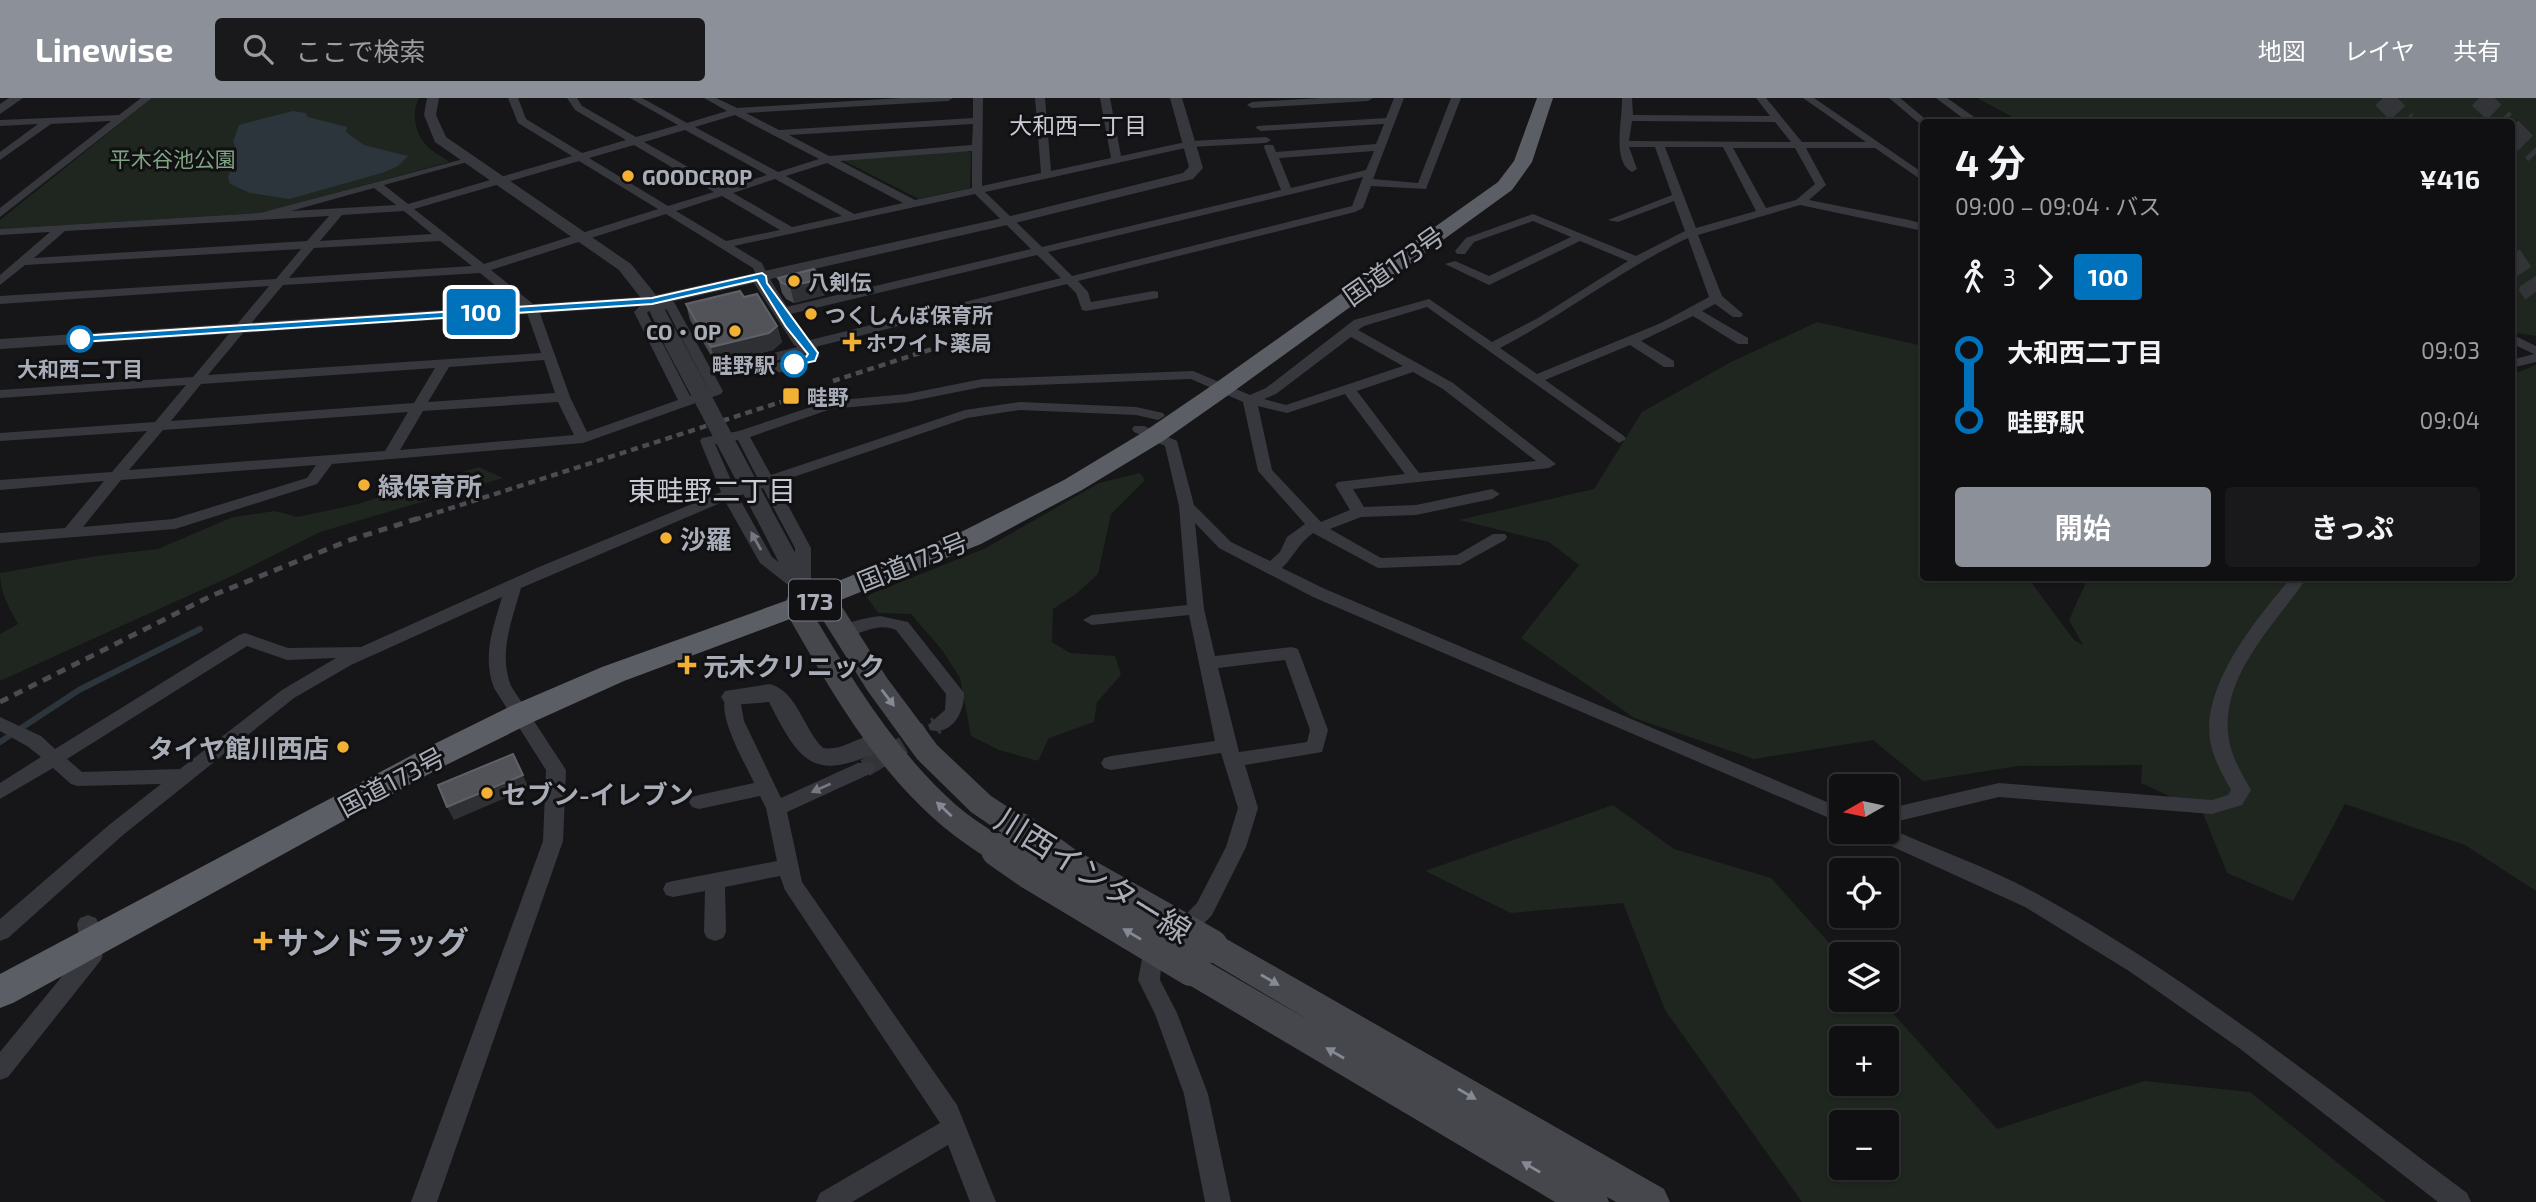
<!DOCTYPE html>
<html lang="ja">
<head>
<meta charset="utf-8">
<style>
  body { margin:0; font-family:"Exo 2","Noto Sans JP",sans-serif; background:#19191b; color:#f1f3f6; height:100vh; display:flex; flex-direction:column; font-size:26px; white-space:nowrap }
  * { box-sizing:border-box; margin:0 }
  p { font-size:23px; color:#9c9d9f }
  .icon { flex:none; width:38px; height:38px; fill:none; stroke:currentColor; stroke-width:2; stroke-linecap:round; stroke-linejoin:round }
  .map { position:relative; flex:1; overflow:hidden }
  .details { position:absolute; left:1920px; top:21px; width:595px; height:462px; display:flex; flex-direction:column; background:#101012; border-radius:7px; box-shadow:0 2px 5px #0004,0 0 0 2px #303032 }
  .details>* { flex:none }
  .badge { padding:0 14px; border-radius:5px; font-size:24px; line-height:46px }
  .needle { width:46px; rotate:261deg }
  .tools { position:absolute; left:1829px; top:676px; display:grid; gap:14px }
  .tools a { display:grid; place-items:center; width:70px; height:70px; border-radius:7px; background:#101012; box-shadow:0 2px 5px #0004,0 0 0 2px #303032; font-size:35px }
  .map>.badge { position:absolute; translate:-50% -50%; box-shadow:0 0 0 4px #fff }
  .legs { display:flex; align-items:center; gap:10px; height:77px; padding:0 35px; font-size:23px }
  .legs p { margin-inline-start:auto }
  .head { display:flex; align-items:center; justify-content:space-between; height:119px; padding:0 35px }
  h1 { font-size:38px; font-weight:700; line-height:52px }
  .action { display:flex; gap:14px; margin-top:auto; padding:14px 35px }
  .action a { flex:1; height:80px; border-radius:7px; background:#8c9099; color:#fff; font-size:28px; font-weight:700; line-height:80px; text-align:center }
  .action a+a { background:#19191b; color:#f1f3f6 }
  ul { padding:0 35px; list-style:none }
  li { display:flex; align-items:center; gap:24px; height:70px; font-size:26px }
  li i { display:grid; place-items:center; width:10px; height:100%; margin:0 9px; background:currentColor }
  li i::after { content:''; width:18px; height:18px; margin:-9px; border:5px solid; border-radius:50%; background:#101012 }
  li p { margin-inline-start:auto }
  li:first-child i { background:linear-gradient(#0000 50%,currentColor 0) }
  li:last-child i { background:linear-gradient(currentColor 50%,#0000 0) }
  header { display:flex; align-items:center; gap:42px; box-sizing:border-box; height:98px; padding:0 35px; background:#8c9099; color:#fff }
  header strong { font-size:33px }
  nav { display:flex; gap:38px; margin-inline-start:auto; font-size:24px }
  .search { width:490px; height:63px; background:#19191b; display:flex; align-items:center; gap:18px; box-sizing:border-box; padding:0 24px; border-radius:7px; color:#9c9d9f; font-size:26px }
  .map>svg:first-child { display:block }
  .green { fill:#1e261f; fill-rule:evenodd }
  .water { fill:#2c353c }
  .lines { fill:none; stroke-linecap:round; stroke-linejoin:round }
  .stream { stroke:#2c353c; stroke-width:6 }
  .minor-tunnel { stroke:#333438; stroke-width:18; stroke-dasharray:18 9; stroke-linecap:butt }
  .motorway-tunnel-far1 { stroke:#333438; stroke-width:21; stroke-dasharray:21 10; stroke-linecap:butt }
  .motorway-tunnel { stroke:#333438; stroke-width:26; stroke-dasharray:26 13; stroke-linecap:butt }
  .minor { fill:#37383d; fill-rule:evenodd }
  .tertiary { fill:#37383d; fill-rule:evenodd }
  .secondary { fill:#45474d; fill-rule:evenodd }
  .trunk { fill:#5b5e65; fill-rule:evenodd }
  .rail-far1 { stroke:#4a4c52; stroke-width:4.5; stroke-dasharray:7 5; stroke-linecap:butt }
  .rail { stroke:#4a4c52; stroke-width:5; stroke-dasharray:9 7; stroke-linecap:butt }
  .tertiary-bridge { stroke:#37383d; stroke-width:18 }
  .secondary-bridge { stroke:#45474d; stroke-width:34 }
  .wall { fill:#47494d }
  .shaded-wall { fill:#2f3033 }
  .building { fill:#525359; stroke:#5f6168; stroke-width:2 }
  .oneway { fill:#757881 }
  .oneway2 { fill:#858993 }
  .line-1 { fill:#0072bc; stroke:#fff; stroke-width:2 }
  .poi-dot { fill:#f2b134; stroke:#111113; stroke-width:2.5 }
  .stop-1-dot { fill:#fff; stroke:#0072bc; stroke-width:3.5 }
  .labels { text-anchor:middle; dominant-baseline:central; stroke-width:6; stroke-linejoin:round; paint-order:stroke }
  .far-park-label { font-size:21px; fill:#7fa381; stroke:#111113 }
  .far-poi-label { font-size:21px; font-weight:bold; fill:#a8adb8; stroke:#111113; text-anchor:start }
  .far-stop-label { font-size:21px; font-weight:bold; fill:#a8adb8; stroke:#111113; text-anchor:end }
  .far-neighbourhood-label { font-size:23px; fill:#c9ccd4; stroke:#111113 }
  .shield { fill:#111113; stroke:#7b7e86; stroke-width:2 }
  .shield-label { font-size:24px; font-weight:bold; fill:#a8adb8 }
  .street-label { font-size:26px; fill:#a8adb8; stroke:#111113 }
  .poi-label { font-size:26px; font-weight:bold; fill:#a8adb8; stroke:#111113; text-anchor:start }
  .neighbourhood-label { font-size:28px; fill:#c9ccd4; stroke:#111113 }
  .near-street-label { font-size:32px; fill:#a8adb8; stroke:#111113 }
  .near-poi-label { font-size:32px; font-weight:bold; fill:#a8adb8; stroke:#111113; text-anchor:start }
</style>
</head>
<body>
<header>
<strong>Linewise</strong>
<div class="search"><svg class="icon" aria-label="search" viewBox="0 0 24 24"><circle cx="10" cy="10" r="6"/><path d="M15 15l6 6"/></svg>ここで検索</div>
<nav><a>地図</a><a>レイヤ</a><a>共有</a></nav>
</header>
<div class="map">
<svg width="2536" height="1104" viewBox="0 0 2536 1104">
  <rect width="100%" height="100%" fill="#161618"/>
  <g class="green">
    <path d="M152 0H419C411 14 415 35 426 47 432 54 442 58 449 64L262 115 0 131V122Z"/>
    <path d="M1977 0H2536V238L2511 234V24H2022Z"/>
    <path d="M966 53 971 55 970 90 919 101 842 62Z"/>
    <path d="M1817 224 1923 248V480H2028L2074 542 2083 547 2069 522 2088 480H2511V277L2536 267V793L2465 747 2345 706 2293 803 2227 775 2202 713 2141 685 2142 667 2018 668 1923 683 1873 642 1754 661 1634 620 1521 540 1579 467 1549 444 1459 422 1594 391 1642 314 1731 264Z"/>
    <path d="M479 369 503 380 320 434 234 477 0 583V536L18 526C9 509 0 495 0 475L97 458 158 451 233 419 275 413 297 419 354 407Z"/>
    <path d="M1140 375 1145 382 1111 416 1098 476 1076 496 1053 511 1052 544 1070 555 1115 558 1121 577 1097 604 1094 624 1049 640 1038 663 999 652 971 638 960 580 942 552 911 516 878 515 866 498 986 450 1099 385Z"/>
    <path d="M1613 707 1674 751 1771 780 1841 858V901H1880L1997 1031 2144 983 2250 994 2386 1104H1802L1665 912 1623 805 1511 815 1425 773ZM1841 940H1886V985H1841ZM1841 1024H1886V1069H1841Z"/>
  </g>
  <path class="water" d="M293 13 306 15 308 19 347 29 346 34 364 47 408 58 398 68 382 75 289 101 250 95 230 86 228 79C233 69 230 60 236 50L233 44 239 27Z"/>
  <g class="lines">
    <path class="stream" d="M0 644 79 592 200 531"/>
    <path class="minor-tunnel" d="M865 670 937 627"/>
    <g class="motorway-tunnel-far1">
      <path d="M2383 0 2406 24"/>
      <path d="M2479 0 2505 24"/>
      <path d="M2511 30 2536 56"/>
      <path d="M2511 157 2530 186"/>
    </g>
    <path class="motorway-tunnel" d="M2529 184 2536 194"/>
    <g class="minor">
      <path d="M141 0H152L0 119V110L111 23 51 26 0 62V54L38 26 0 28V22L119 17Z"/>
      <path d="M508 0H518L526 21 582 55 626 42 575 12 567 0H577L582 8 636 39 678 27 630 0H642L687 25 727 13 704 0H716L737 10 901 0H953L948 3 746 15 779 32 973 20V0H983L982 88 1041 75 1035 0H1045L1051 73 1111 60 1100 0H1110L1121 58 1190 43 1266 39 1271 42 1266 45 1190 49 985 94 1042 149 1281 92 1264 49 1265 47H1273L1276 54 1376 46 1384 26 1261 33 1256 30 1257 28 1386 20 1394 0H1404L1373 81 1418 85 1451 0H1461L1426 91 1371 88 1363 110 1355 114 1078 183 1088 194 1091 204 1154 193 1158 194V200L1086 213 1082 212 1076 195 1067 186 815 249 820 258C808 272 760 282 746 269L754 260 801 248 802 244 1061 180 1037 157 782 218 778 217V211L1031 151 975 96 734 148 762 165 768 178 762 182 758 181 753 170 666 116 491 172 538 210 570 299 587 334 678 302 634 214 648 200 674 204 723 293 721 296 583 345 332 366 317 386 175 431 0 445V435L65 430 104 383 0 392V382L112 374 147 333 0 343V335L155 324 186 287 0 300V292L193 279 269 188 0 206V198L276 181 301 151 25 167 0 187V177L50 134 0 137V131L260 115 471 59V63L384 87 408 106 572 58 518 25ZM735 17 819 61 778 74 695 29ZM973 26 972 47 829 58 789 37ZM685 32 767 77 725 90 644 44ZM634 47 714 94 668 108 589 60ZM972 53V90L915 102 840 63ZM1374 53 1366 72 1291 90 1279 60ZM579 63 658 111 484 166 414 111ZM827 65 903 105 854 116 786 78ZM1363 79 1352 108 1072 178 1048 154ZM775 81 842 118 792 129 733 95ZM374 90 396 107 291 113ZM722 98 780 132 726 143 676 113ZM404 113 432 136 320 143 342 117ZM329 118 307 143 34 160 65 133ZM440 143 472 168 289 180 314 150ZM480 175 526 212 541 255 208 277 283 187ZM655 207 667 212 708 291 690 298 647 215ZM805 255 803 259 762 268 764 266ZM544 262 555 295 428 304 449 269ZM435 270 414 305 171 323 201 286ZM558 304 574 337 400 352 423 313ZM408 314 385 353 129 372 163 332ZM316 367 307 380 173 421 83 429 121 382Z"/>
      <path d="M1320 0H1373L1368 3 1252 10 1247 7 1252 4Z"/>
      <path d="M1622 0H1632L1633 17 1770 18 1756 0H1766L1802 44H1866L1803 0H1814L1923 75V83L1875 50H1806L1826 87 1809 102 1909 122 1923 126V133L1800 107 1698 137 1722 198 1743 216 1741 219H1733L1715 206 1702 213 1748 240V246H1738L1693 218 1641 243 1674 263V269H1664L1630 247 1545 282 1624 338 1626 341 1619 345 1427 209 1364 228 1358 232 1453 285 1556 366 1549 370 1353 391 1364 409 1416 407 1492 391 1500 396 1492 401 1416 417 1361 419 1330 431 1381 460 1457 457 1493 436H1505L1507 439 1505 442 1460 467 1378 470 1313 435C1299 445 1294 458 1282 470L1325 491 1841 710V725L1313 499 1219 450 1195 425 1204 511 1215 558 1292 549 1298 551 1328 632 1322 654 1245 667 1258 710 1246 749 1212 817 1161 870 1160 882 1177 915 1208 996 1231 1104H1205L1184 996 1155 916 1138 882 1142 861 1197 805 1226 749 1238 710 1221 655 1111 672 1104 670 1101 665 1104 660 1111 658 1215 643 1189 517 1092 527 1083 522 1092 517 1187 507 1179 408 1165 348 1134 334 1132 331 1134 328H1144L1177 343 1194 407 1231 444 1270 463 1280 454 1287 439 1305 426 1258 373 1243 304 1191 281 982 289 907 304 831 311 750 339 771 377 965 312 1020 304 1136 309 1163 315 1165 318 1158 322 1136 317 1020 312 967 320 776 385 811 450V490L809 494H797L760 465 725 403 521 490C512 522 498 555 511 588L566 672 563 743 437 1104H411L543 743 546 672 494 590C482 558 493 530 502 499L351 567 294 600 123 737 8 840 0 843V821L109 727 161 686 78 688 71 686 53 670 0 701V685L41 659 27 648 0 633V619L41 638 55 651 239 537 245 535 288 550 361 549 539 469 721 394 700 343 702 340 739 333 829 303 907 296 982 281 1193 273 1250 297 1266 290 1354 222 1429 201 1492 244 1538 220 1628 163 1580 143 1489 187 1445 166 1455 163 1489 178 1571 139 1533 123 1474 144 1465 156H1457L1455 153 1466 140 1533 116 1636 158 1685 133 1674 103 1618 124 1608 122 1672 97 1655 49H1629L1637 71 1632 74C1611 64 1623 20 1622 0ZM1632 23 1775 24 1791 44 1629 43ZM1665 49H1723L1756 113 1696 130ZM1733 50H1795L1815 86 1796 102 1766 110ZM1688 140 1709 199 1661 225 1537 276 1500 250C1564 217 1623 170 1688 140ZM1351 239 1403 268 1286 307 1264 301 1276 296ZM1413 274 1443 291 1536 363 1419 375 1357 293ZM1345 296 1405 376 1338 384 1335 387 1350 412 1321 424 1272 372 1258 308 1287 315ZM738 342 758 381 734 389 715 346ZM763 390 795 450V476L772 459 738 398ZM247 548 287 562 336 560 282 592 180 671 82 674 67 661ZM1285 562 1310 632 1307 644 1239 654 1218 570Z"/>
      <path d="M1889 0H1900L1929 24 1920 26Z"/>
      <path d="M1936 0H1947L1974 19 1999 24H1968Z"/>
      <path d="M2511 236 2536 248V264L2511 270V262L2534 256 2511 245Z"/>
      <path d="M2291 480H2307C2275 526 2218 580 2229 642 2232 660 2242 676 2251 692L2242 707 2212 716 1999 699 1886 726V711L1999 685 2212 702 2228 697 2231 692C2222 676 2213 660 2210 642 2202 586 2257 520 2291 480Z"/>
      <path d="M880 518 908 524 964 595C965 613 952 638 930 632L928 627 945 612 946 596 896 532C878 524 862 535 845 540L836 534C845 523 867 520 880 518Z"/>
      <path d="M733 593 739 595 744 623 781 700 858 665H872L875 670 872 675 787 714 802 784 957 1007 996 1104H970L948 1047 852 1104H816L820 1095 940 1025 785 792 780 778 725 789 726 834 723 840 715 843 707 840 704 834 705 793 673 799 666 797 663 791 666 785 673 783 777 763 766 710 760 698 699 711 692 709 689 704 692 699 699 697 754 685C745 664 715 616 727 595Z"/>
      <path d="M1886 729C1938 752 1993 771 2041 798 2193 882 2329 992 2467 1095L2471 1104H2438L2239 950 2129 873 2025 809 1869 738 1866 733H1886Z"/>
      <path d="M88 817 96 820C101 831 106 851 101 862L8 979 0 982V954L82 854 77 826 80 820Z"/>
    </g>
    <g class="tertiary">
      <path d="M9 0H23L0 16V6Z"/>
      <path d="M427 0H439L436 17 446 39 631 166 656 197 1007 119 1183 75 1189 69 1170 0H1182L1203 70 1193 81 1007 127 770 181 806 240 818 250 809 255 794 247 754 185 662 206 682 244 673 249 664 244 647 208 0 251V241L640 199 619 172 435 44 424 17Z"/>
      <path d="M763 408 770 410 773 414 814 490 811 495H795L792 490 753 414 756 410Z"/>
      <path d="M770 586C798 594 803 631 823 650 847 654 866 630 889 637L892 643 889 649C817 683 803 672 769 604L733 607 725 605 721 599 725 593Z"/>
    </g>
    <g class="secondary">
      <path d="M803 482 832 493 887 580 937 647 991 698 1031 724 1035 732 1031 740 1020 743 1009 740 971 714 917 661 867 592 811 503 809 509C851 580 894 652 956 707 972 721 991 732 1009 744L1013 752 1009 760C991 766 981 756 966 746 883 688 832 595 783 509L794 485Z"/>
      <path d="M1211 835 1223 839 1664 1091 1670 1104H1616L1607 1099 1609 1104H1555L1179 881 1174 871 1179 861 1191 857 1203 861 1312 924 1199 857 1195 848 1199 839Z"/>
    </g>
    <path class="trunk" d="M1537 0H1553L1532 64 1512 92 1230 296 1163 343 1082 392 981 446 833 505 624 583 533 624 438 671 13 905 0 910V876L416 655 511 608 602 569 813 493 961 434 1064 382 1145 333 1214 286 1498 84 1514 63Z"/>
    <g class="rail-far1">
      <path d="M833 283 954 244"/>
      <path d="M414 422 790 301"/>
    </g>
    <path class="rail" d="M0 604 211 498 350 442 419 420"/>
    <path class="tertiary-bridge" d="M673 244 763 414"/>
    <g class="secondary-bridge">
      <path d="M1020 732 1066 766 1211 848"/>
      <path d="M998 752 1031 775 1191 871"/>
    </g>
  </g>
  <g class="wall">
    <path d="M778 180 825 197 794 205 786 201 782 195Z"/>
    <path d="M686 206 777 228 782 244 773 252 716 266 690 222Z"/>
  </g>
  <g class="shaded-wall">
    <path d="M822 181 825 197 794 205 790 188Z"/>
    <path d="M777 228 782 244 773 252 716 266 711 249Z"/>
    <path d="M513 656 529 690 454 722 447 709Z"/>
  </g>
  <g class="building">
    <path d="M814 171 822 181 790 188 782 185 778 180Z"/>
    <path d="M740 193 744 199 757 196 777 228 769 235 711 249 686 206Z"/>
    <path d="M513 656 523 677 447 709 438 687Z"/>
  </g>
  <defs><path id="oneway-solid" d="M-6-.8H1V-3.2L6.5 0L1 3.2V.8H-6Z" transform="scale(1.75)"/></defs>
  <g class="oneway">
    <use href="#oneway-solid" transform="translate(756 443) rotate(-119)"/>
    <use href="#oneway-solid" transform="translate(821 690) rotate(156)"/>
  </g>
  <g class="oneway2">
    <use href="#oneway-solid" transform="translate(888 600) rotate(53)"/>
    <use href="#oneway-solid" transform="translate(944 711) rotate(-137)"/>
    <use href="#oneway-solid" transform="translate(1132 836) rotate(-149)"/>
    <use href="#oneway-solid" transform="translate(1270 882) rotate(30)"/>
    <use href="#oneway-solid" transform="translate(1335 955) rotate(-150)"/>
    <use href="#oneway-solid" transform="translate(1467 996) rotate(30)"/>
    <use href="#oneway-solid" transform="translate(1531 1069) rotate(-150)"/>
  </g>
  <path class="line-1" d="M762 175 766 178 767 185 818 255 815 263 790 268V263L806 259 808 256 786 229 757 182 652 206 80 244 75 241 80 238 652 200Z"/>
  <g class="poi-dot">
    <circle cx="628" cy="78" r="7"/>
    <circle cx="794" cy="183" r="7"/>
    <circle cx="811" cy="216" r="7"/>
    <circle cx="735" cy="233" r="7"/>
    <path d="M848.5 233.5h7v7h7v7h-7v7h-7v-7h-7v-7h7z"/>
    <rect x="782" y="289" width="18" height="18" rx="3.5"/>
    <circle cx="364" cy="387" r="7"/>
    <circle cx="666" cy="440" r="7"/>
    <path d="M683.5 556.5h7v7h7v7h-7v7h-7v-7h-7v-7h7z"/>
    <circle cx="343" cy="649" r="7"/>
    <circle cx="487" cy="695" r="7"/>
    <path d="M259.5 832.5h7v7h7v7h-7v7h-7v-7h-7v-7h7z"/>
  </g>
  <g class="stop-1-dot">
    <circle cx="80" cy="241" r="12"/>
    <circle cx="794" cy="266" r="12"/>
  </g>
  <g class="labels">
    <g class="far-park-label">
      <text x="173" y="60">平木谷池公園</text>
    </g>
    <g class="far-poi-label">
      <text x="642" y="78">GOODCROP</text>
      <text x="808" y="183">八剣伝</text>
      <text x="825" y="216">つくしんぼ保育所</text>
      <text x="721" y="233" text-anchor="end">CO・OP</text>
      <text x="866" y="244">ホワイト薬局</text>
      <text x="807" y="298">畦野</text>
    </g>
    <g class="far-stop-label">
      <text x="775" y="266">畦野駅</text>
      <text x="80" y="270" text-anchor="middle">大和西二丁目</text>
    </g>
    <g class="far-neighbourhood-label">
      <text x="1078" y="27">大和西一丁目</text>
    </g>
    <rect class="shield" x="789" y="481.5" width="52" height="41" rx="5"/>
    <g class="shield-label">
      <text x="815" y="502">173</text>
    </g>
    <g class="street-label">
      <text transform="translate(1393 167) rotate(-35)">国道173号</text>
      <text transform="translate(912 463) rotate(-22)">国道173号</text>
      <text transform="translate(391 683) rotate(-28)">国道173号</text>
    </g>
    <g class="poi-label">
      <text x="378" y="387">緑保育所</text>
      <text x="680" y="440">沙羅</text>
      <text x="703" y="567">元木クリニック</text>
      <text x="329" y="649" text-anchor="end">タイヤ館川西店</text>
      <text x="501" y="695">セブン-イレブン</text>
    </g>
    <g class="neighbourhood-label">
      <text x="712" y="392">東畦野二丁目</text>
    </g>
    <g class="near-street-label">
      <text transform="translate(1094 776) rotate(32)">川西インター線</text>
    </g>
    <g class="near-poi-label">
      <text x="277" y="843">サンドラッグ</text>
    </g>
  </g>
</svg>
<div class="tools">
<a><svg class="needle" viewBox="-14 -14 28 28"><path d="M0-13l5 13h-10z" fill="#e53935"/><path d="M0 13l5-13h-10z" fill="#9c9d9f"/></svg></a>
<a><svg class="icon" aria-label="locate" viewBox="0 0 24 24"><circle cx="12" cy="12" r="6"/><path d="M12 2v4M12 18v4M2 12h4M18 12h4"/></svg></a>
<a><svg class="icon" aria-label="layers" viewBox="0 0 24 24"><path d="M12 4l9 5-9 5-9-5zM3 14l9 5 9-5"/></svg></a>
<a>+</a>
<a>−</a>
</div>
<b class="badge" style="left:481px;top:214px;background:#0072bc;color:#fff">100</b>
<section class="details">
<div class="head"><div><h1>4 分</h1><p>09:00 – 09:04 · バス</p></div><b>¥416</b></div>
<div class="legs"><svg class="icon" aria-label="walk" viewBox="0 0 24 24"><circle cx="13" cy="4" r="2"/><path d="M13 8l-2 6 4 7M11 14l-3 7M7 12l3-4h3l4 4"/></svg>3<svg class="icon" aria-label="forward" viewBox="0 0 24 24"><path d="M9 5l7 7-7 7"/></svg><b class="badge" style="background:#0072bc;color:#fff">100</b></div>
<ul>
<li><i style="color:#0072bc"></i><b>大和西二丁目</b><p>09:03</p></li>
<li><i style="color:#0072bc"></i><b>畦野駅</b><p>09:04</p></li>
</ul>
<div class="action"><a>開始</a><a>きっぷ</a></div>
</section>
</div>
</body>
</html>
